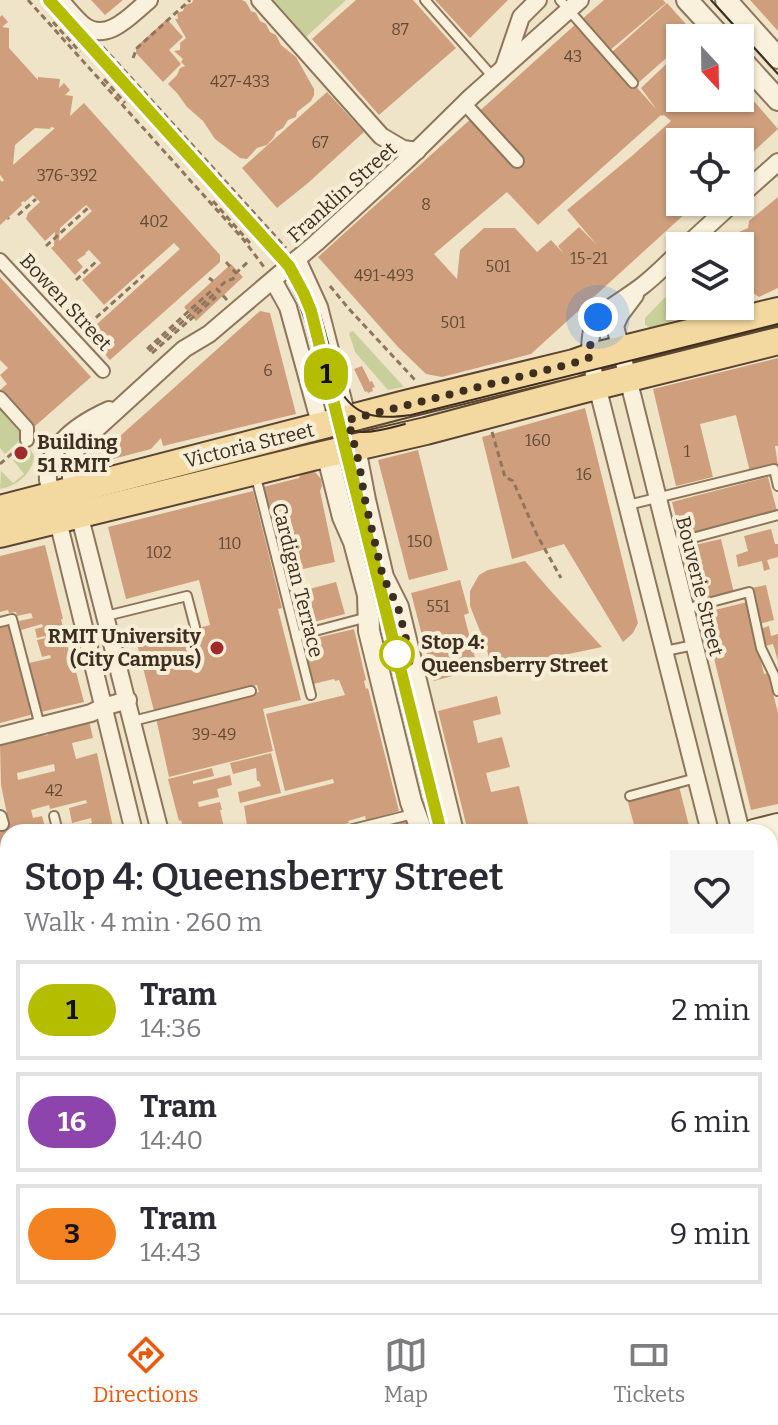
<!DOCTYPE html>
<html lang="en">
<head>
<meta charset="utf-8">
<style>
  body { margin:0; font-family:Bitter,serif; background:#f7f7f7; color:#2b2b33; height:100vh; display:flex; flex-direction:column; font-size:30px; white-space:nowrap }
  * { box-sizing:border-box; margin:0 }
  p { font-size:26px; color:#7c7c81 }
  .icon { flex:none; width:44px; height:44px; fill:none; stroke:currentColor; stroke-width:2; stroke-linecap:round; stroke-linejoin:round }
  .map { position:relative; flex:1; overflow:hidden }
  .side { position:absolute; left:0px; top:824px; width:778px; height:490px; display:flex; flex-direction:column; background:#fff; border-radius:24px 24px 0 0; box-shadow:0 2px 6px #0004 }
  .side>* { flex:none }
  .badge { padding:0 16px; border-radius:26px; font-size:28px; line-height:52px }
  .needle { width:52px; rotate:158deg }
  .fabs { position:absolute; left:666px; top:24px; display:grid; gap:16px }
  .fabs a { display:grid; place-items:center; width:88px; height:88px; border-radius:0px; background:#fff; box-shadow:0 2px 6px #0004; font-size:40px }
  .you { position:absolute; width:40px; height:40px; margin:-20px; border:6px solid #fff; border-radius:50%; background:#1a73e8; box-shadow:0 0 0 12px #1a73e833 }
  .map>.badge { position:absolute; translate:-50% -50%; box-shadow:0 0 0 4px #fff }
  .round { display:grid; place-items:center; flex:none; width:84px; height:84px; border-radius:0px; background:#f7f7f7 }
  .summary { display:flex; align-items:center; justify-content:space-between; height:136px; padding:0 24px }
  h1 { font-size:38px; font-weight:600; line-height:60px }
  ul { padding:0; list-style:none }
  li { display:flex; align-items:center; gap:24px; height:100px; margin:0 16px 12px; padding:0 8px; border:4px solid #e1e1e2; border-radius:0px }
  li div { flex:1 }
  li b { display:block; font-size:30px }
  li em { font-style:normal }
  li .badge { min-width:88px; font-weight:700; text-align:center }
  .tab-bar { display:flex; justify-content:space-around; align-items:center; height:112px; border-top:2px solid #e1e1e2; background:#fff; font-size:22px; color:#7c7c81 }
  .tab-bar a { display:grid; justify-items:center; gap:4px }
  .tab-bar .selected { color:#ea580c }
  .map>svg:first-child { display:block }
  .green { fill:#c9cf9b }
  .building { fill:#cf9f7d; fill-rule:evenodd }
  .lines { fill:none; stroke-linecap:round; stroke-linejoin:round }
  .service-casing { stroke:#8d765c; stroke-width:12 }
  .pedestrian-casing { stroke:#8d765c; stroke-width:16 }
  .minor-casing { stroke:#8d765c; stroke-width:20 }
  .tertiary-casing { stroke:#8d765c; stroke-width:24 }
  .secondary-casing { stroke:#6f573f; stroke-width:28 }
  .primary-casing { stroke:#5b4430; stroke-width:30 }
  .path { stroke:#8d765c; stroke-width:3; stroke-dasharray:6 4; stroke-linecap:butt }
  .service { stroke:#faf1dc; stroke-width:8 }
  .pedestrian { stroke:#faf1dc; stroke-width:12 }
  .minor { stroke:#faf1dc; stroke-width:16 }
  .tertiary { stroke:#faf1dc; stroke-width:20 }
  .secondary { stroke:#faf1dc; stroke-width:24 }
  .primary { stroke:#f3d9a0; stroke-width:26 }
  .tram { stroke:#3d2e20; stroke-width:2 }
  .line-casing { stroke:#fff; stroke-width:18 }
  .line { stroke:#b5bd00; stroke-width:12 }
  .walk { stroke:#3d2e20; stroke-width:8; stroke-dasharray:0 14.4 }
  .poi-dot { fill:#9e2a2b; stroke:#f7eed8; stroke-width:3 }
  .stop-dot { fill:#fff; stroke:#b5bd00; stroke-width:4 }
  .labels { text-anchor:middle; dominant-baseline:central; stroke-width:8; stroke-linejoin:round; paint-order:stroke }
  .number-label { font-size:16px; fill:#624a37 }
  .street-label { font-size:20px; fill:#3d2e20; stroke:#f7eed8 }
  .poi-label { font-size:20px; font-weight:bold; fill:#3d2e20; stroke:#f7eed8; text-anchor:start }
  .stop-label { font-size:20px; font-weight:bold; fill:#3d2e20; stroke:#f7eed8; text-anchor:start }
</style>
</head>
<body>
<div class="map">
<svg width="778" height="1313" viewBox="0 0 778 1313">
  <rect width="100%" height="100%" fill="#f0e4c8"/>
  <g class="green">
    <path d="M273 0H346L306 37Z"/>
    <path d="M680 282V306H698L704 311 651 328 645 325V318Z"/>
    <path d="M353 331 404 387 388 390 355 352 349 333Z"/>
    <path d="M0 407 26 435 5 454 0 448Z"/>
    <path d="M27 449H30L34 456C32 474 17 486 0 489L1 471 13 483 24 474 13 460Z"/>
    <path d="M770 1185 774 1201 778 1203V1313H592L590 1306H770Z"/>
  </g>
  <g class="building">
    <path d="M91 0H123L105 15Z"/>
    <path d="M193 0H242L246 2 251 11 256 13 260 21 266 24 270 32 276 35 281 45 296 57 314 89V95L311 101 297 112 296 117 288 120 283 128 276 132 274 137 267 145 257 148 247 159 240 158 215 139 203 121 187 107 177 93 168 84 177 75 180 68 185 66 181 62 183 59 174 51 180 50V43L186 38 175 19H178L177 13 183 11 185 5 192 3Z"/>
    <path d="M356 0H413L456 48 379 115 312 39Z"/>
    <path d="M435 0H508L470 38Z"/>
    <path d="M604 0H663L666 3 609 51 581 20Z"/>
    <path d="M750 0H778V31Z"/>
    <path d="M667 3 694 33 689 38H680V46L638 83 611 53Z"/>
    <path d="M2 15 8 22 2 27 9 28V48L38 80V77L60 79 59 88 64 83 70 90 65 95 73 96 70 116 84 103 220 255V262L110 360 86 334 180 249 174 243 104 305 82 280 101 263 89 250 85 253 86 254 77 260 83 267 75 275 51 248 54 246 55 232 45 241 26 219 28 213 40 202 33 195 25 202 23 201 21 203 22 205 0 225V180L2 182 4 180 0 175V17ZM51 127 55 128 13 165 15 145 35 128 50 129ZM86 205 92 211 59 241 60 228Z"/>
    <path d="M167 19 183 37 169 50 181 64 163 82 136 53V47Z"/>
    <path d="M578 22 657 110 641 88 680 51V98H740V85L778 129 740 164V142H680V202H698L531 354 442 377 426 374 398 347 318 257ZM661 115 662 116 664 115 671 121 633 155 567 210 597 245 579 227 558 246 564 254 551 240 537 252 515 228H484L460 250 457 279 434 254 507 192 538 225Z"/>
    <path d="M327 92 364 132 308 183 277 208 242 168Z"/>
    <path d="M778 197V288L759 297 750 291 742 295 740 291V246H725L735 241 737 233 748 228 749 221Z"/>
    <path d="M231 264 243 277 196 321 184 307Z"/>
    <path d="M0 277 91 377 34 427 0 390 7 384 0 375 8 368 0 360Z"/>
    <path d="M260 311 270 313 296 414 163 446 161 438 151 449 113 459 110 445Z"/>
    <path d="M778 358V446H775L778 465 750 472 736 415 700 424 713 477 676 486 653 389Z"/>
    <path d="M362 366 370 382 372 381 375 387 372 388 373 391 368 393 367 391 365 392 354 369Z"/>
    <path d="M585 408 638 623 633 633 623 642 564 544 512 559 482 437Z"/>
    <path d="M418 450 448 570 409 580 378 460Z"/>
    <path d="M307 472H315L321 479 322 486 320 491 335 562 285 573 263 487 299 478 301 474Z"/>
    <path d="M768 477 777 511 681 537 672 502Z"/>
    <path d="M253 491 282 608 278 609 301 700 263 709 273 751 169 777 156 718 259 692 257 685 154 711 137 644 210 625 199 580 126 599 108 527Z"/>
    <path d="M771 529 775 544H778V557L767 560 770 569 764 571 762 561 738 567 736 555 748 551 744 536Z"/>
    <path d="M721 539 734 593 703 601 701 590H697L696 585 699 584 694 563 690 564 689 558 693 557 690 546Z"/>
    <path d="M45 545 63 619H61L64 631 69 653H71L84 702 41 712 29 663 51 658 50 655 42 657 37 640 46 638 45 636 37 638 35 629 43 627 42 624 21 630 19 621 33 618 31 613 17 616 16 612 9 613 8 610 0 612V556Z"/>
    <path d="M525 561 549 589 602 647 492 670 486 646 470 606V591L479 575 488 570Z"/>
    <path d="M460 580 469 613 464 615 478 669 434 681 411 593Z"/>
    <path d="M336 582 345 614 302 625 294 593Z"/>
    <path d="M766 585 774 620 759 624 751 588Z"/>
    <path d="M747 602 764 674 768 673 778 713V804L751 810 703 613Z"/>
    <path d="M11 623 34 714 0 723V626Z"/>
    <path d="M769 626 771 636 778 634V661L773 644 765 646 760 629Z"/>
    <path d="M354 629 366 680 364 681 366 689 368 688 399 811 366 820 365 816 348 821 349 823 312 832H248L244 806 334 783 333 779 285 791 266 714 345 695 339 680 335 681 334 679 309 685 299 642Z"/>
    <path d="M497 696 501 714 473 721 478 743 502 737 510 767 486 773 491 792 519 786 529 827 510 832H468L438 711Z"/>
    <path d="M89 721 93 738 72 743 76 759 97 753 114 832H75L74 828 92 823 91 818 72 823 69 808 87 803 86 800 50 809 49 805 31 810 33 818 42 816 46 831 8 832V991L0 993V826L9 824 1 785 0 744 40 734V736L48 735 47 732ZM54 764 55 771 18 780 17 773Z"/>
    <path d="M271 753 281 793 240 803 238 792 261 786 259 781H257L256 768 233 774 230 763Z"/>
    <path d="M212 768 214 776 193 781V784L230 775 232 785 217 789 219 797 198 802 199 807 220 802 222 810H220L225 832H184L181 820 179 821 168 779Z"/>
    <path d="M679 786 689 826 664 832H636L627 799Z"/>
    <path d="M408 821 411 832H370V831Z"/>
    <path d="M778 870V910H777L770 883V872Z"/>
    <path d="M0 1061 8 1088V1152L0 1155Z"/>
    <path d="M8 1159V1276H7L0 1249V1161Z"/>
    <path d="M15 1306H66L68 1313H17Z"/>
    <path d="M302 1306H523L524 1313H304Z"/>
  </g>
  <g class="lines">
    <defs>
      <g id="service">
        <path d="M425 0 493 77"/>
        <path d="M560 0 633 83"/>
        <path d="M256 477 311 695"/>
        <path d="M628 505 774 469 778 486"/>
        <path d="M670 544 778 515"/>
        <path d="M685 609 749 592 761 648 774 675 778 691"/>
        <path d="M106 616 187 596 195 627"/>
        <path d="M0 622 12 619 40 726"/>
        <path d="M296 636 368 617"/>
        <path d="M665 651 694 645"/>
        <path d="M133 721 251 691"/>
        <path d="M630 796 696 778"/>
        <path d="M54 816 58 832"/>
        <path d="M341 832 413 814"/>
        <path d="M0 1048 8 1080"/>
        <path d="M0 1156 8 1154"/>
        <path d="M72 1306 74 1313"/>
      </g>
      <g id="pedestrian">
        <path d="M465 104 517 161"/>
        <path d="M0 260 103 371"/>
        <path d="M0 398 27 428V440"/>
        <path d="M0 817 2 824"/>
      </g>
      <g id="minor">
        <path d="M60 0C67 8 74 17 82 24 106 45 131 15 149 0"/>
        <path d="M260 0 381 136 403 149 417 151"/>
        <path d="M504 67 521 17 538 0"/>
        <path d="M740 196 778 162"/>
        <path d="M686 246 734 202"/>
        <path d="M680 251C668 263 655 276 642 286 604 315 582 314 593 370L710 832"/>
        <path d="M297 259 319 307 348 420"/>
        <path d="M273 280 288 307 321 427"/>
        <path d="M635 295 620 315 615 326 741 832"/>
        <path d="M109 410C80 423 46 445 48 480L134 832"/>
        <path d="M0 736 91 713 103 707 128 700"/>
        <path d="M160 832 73 490C69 471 69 458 81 443L184 349 209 334 316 243 409 158 471 97 580 0"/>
        <path d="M770 948 778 980"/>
        <path d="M770 1067 778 1098"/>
        <path d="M770 1154 778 1152"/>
        <path d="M146 1313 173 1306"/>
        <path d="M257 1313 281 1307"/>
      </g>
      <g id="tertiary">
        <path d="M687 0 722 38"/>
        <path d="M726 0 778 58"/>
        <path d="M740 58 778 100"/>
        <path d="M355 448 365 500 383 577 398 607 453 832"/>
        <path d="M327 453 343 517 354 542 368 595 369 631 411 802 422 832"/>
        <path d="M546 1306 547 1313"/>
        <path d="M568 1306 571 1313"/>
      </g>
      <g id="secondary">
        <path d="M754 832 778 826"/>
        <path d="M770 848 778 846"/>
        <path d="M0 1020 8 1018"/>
        <path d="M0 1043 8 1041"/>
      </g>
      <g id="primary">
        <path d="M0 509 405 404 574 363 591 357 778 311"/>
        <path d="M0 534 313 457 426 431 581 390 778 341"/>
      </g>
    </defs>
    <use href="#service" class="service-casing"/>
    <use href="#pedestrian" class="pedestrian-casing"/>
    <use href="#minor" class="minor-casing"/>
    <use href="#tertiary" class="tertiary-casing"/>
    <use href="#secondary" class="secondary-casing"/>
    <use href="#primary" class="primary-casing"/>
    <g class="path">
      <path d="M28 0 243 239 264 267"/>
      <path d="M53 22 80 52"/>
      <path d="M103 47 286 248"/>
      <path d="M133 58 137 48 190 0"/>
      <path d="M114 70 135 94"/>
      <path d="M109 74 130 99"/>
      <path d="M104 79 125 103"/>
      <path d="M223 192 261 234"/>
      <path d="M218 196 256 239"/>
      <path d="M213 201 250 243"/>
      <path d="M18 215 36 199"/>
      <path d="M8 218 9 219"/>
      <path d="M46 246 88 208"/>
      <path d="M226 262 236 273"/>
      <path d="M209 278 213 281"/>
      <path d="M76 280 98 260"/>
      <path d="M667 285 680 306"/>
      <path d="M330 286 349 309 416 381"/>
      <path d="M227 300 217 289 226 281 233 279 236 273 250 260"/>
      <path d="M81 331 144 275"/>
      <path d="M147 349 211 291"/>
      <path d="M149 351 214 294"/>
      <path d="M152 353 216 297"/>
      <path d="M492 432 505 477 513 481 537 535 561 578"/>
      <path d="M0 464 18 448"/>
      <path d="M770 1214 778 1204"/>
      <path d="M622 1306 624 1313"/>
      <path d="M658 1306 667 1313"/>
      <path d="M695 1313 700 1306"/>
    </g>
    <use href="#service" class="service"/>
    <use href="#pedestrian" class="pedestrian"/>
    <use href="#minor" class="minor"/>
    <use href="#tertiary" class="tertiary"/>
    <use href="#secondary" class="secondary"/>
    <use href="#primary" class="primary"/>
    <g class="tram">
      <path d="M49 0 298 277 320 314 342 393C358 419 383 419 411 415L778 324"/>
      <path d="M711 0 778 74"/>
      <path d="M286 276 298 300 306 323 433 832"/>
      <path d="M330 413C346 442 379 431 405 424"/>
      <path d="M553 1306 555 1313"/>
    </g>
  </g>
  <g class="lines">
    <defs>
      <path id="line" d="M49 0 289 266 304 294 311 311 441 832"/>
    </defs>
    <use href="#line" class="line-casing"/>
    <use href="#line" class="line"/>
    <path class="walk" d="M397 654 412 663 398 607 383 577 365 500 359 463 348 420 574 363 591 357C589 342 591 331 598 317"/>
  </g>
  <g class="poi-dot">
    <circle cx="21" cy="453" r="8"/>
    <circle cx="217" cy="648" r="8"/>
  </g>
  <circle class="stop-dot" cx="397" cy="654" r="16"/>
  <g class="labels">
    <g class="number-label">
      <text x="400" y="29">87</text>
      <text x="573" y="56">43</text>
      <text x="240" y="81">427-433</text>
      <text x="320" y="142">67</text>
      <text x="67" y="175">376-392</text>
      <text x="426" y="204">8</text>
      <text x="154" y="221">402</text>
      <text x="589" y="258">15-21</text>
      <text x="498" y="266">501</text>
      <text x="384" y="275">491-493</text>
      <text x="453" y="322">501</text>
      <text x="268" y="370">6</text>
      <text x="538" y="440">160</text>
      <text x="687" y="451">1</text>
      <text x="584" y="474">16</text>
      <text x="420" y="541">150</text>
      <text x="230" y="543">110</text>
      <text x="159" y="552">102</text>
      <text x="438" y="606">551</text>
      <text x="214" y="734">39-49</text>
      <text x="54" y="790">42</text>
    </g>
    <g class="street-label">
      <text transform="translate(342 192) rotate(-42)">Franklin Street</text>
      <text transform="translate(66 302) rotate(47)">Bowen Street</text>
      <text transform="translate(249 445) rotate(-14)">Victoria Street</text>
      <text transform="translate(298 580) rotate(76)">Cardigan Terrace</text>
      <text transform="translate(700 586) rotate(76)">Bouverie Street</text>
    </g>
    <g class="poi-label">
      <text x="37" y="442">Building<tspan x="37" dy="23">51 RMIT</tspan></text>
      <text x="201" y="636" text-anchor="end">RMIT University<tspan x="201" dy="23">(City Campus)</tspan></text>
    </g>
    <g class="stop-label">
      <text x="421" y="642">Stop 4:<tspan x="421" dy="23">Queensberry Street</tspan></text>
    </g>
  </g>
</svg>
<div class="fabs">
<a><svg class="needle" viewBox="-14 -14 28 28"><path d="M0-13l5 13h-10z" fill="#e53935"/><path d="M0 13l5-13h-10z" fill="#7c7c81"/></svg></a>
<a><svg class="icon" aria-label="locate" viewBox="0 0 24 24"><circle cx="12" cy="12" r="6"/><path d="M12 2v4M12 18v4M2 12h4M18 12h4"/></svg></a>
<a><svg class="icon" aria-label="layers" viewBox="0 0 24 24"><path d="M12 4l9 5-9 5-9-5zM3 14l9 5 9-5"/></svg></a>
</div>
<div class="you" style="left:598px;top:317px"></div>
<b class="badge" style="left:326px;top:374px;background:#b5bd00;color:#111">1</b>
<section class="side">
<div class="summary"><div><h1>Stop 4: Queensberry Street</h1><p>Walk · 4 min · 260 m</p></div><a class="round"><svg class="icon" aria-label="heart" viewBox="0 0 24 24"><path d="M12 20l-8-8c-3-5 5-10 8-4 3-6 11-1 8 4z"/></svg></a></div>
<ul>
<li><span class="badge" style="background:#b5bd00;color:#111">1</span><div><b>Tram</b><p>14:36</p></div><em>2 min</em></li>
<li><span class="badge" style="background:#8e44ad;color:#fff">16</span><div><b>Tram</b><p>14:40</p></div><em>6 min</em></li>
<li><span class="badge" style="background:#f58220;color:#111">3</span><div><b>Tram</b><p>14:43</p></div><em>9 min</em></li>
</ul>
</section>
</div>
<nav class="tab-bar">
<a class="selected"><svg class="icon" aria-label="directions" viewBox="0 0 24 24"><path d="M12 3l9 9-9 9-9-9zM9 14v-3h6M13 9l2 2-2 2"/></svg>Directions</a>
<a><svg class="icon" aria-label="map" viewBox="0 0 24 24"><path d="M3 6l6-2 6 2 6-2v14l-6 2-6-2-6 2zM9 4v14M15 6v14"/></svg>Map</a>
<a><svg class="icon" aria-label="tickets" viewBox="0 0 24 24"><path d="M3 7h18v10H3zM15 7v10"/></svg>Tickets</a>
</nav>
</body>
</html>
